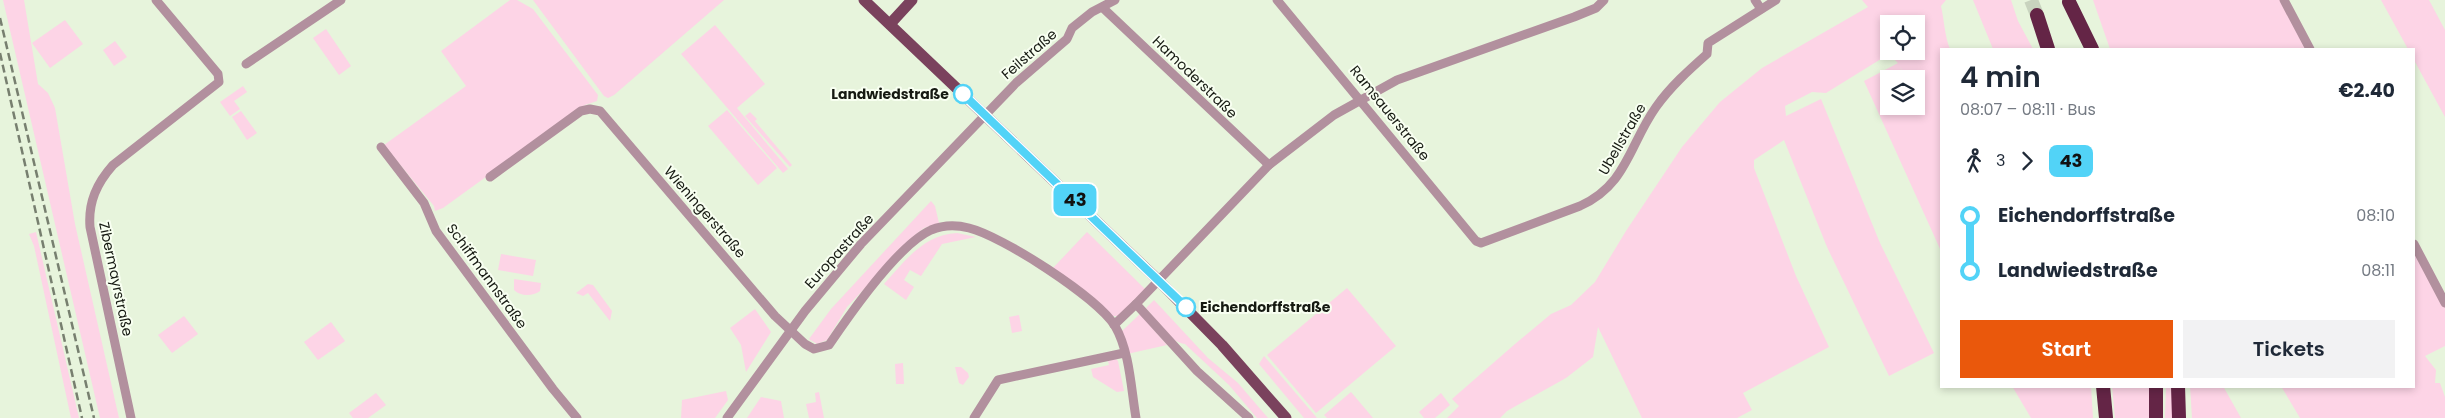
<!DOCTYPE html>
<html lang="en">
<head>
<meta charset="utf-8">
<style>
  body { margin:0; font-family:Poppins,sans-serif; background:#f2f2f3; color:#1f2937; height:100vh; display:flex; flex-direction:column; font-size:19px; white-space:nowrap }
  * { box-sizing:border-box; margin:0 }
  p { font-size:16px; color:#747a83 }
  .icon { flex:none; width:28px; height:28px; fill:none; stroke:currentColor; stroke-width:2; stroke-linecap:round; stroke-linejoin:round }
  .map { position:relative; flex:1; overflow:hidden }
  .panel { position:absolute; left:1940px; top:48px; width:475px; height:340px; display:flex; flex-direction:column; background:#fff; border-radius:0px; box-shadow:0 2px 8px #0003 }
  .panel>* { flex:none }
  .badge { padding:0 10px; border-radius:8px; font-size:18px; line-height:32px }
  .tools { position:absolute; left:1880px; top:15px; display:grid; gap:10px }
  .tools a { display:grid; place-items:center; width:45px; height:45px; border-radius:0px; background:#fff; box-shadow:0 2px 8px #0003; font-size:25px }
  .map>.badge { position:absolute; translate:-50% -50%; box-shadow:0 0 0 2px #fff }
  .legs { display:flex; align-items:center; gap:8px; height:55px; padding:0 20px; font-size:16px }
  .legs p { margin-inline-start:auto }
  .head { display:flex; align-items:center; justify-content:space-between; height:85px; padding:0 20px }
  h1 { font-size:28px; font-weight:600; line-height:38px }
  .cta { display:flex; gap:10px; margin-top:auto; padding:10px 20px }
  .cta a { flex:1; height:58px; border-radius:0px; background:#ea580c; color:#fff; font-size:20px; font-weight:600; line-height:58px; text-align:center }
  .cta a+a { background:#f2f2f3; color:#1f2937 }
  ul { padding:0 20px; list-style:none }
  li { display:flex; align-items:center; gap:18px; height:55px; font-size:19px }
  li i { display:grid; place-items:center; width:8px; height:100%; margin:0 6px; background:currentColor }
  li i::after { content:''; width:12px; height:12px; margin:-6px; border:4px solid; border-radius:50%; background:#fff }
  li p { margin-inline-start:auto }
  li:first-child i { background:linear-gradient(#0000 50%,currentColor 0) }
  li:last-child i { background:linear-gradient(currentColor 50%,#0000 0) }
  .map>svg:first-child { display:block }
  .green { fill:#fdd4e6; fill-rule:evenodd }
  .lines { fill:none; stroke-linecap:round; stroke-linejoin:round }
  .highway-tunnel { stroke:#c8d3be; stroke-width:14; stroke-dasharray:14 7; stroke-linecap:butt }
  .minor { stroke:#b2909e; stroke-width:9 }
  .major { stroke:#7a425d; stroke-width:11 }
  .highway { stroke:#642546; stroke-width:14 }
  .rail { stroke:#777f6f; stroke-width:2.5; stroke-dasharray:8 4; stroke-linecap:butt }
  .line-1-casing { stroke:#fff; stroke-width:11 }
  .line-1 { stroke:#52d3f7; stroke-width:8 }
  .stop-1-dot { fill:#fff; stroke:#52d3f7; stroke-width:2.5 }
  .labels { text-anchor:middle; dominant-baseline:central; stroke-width:4; stroke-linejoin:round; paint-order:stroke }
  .street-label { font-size:14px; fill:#161a12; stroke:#f8fff1 }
  .stop-label { font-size:14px; font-weight:bold; fill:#161a12; stroke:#f8fff1; text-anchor:end }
</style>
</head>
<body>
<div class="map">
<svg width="2445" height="418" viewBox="0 0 2445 418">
  <rect width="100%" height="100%" fill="#e7f4dc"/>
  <g class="green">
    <path d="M3 0H24L38 84 48 93 55 108 75 224 119 418H100Z"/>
    <path d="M510 0H517L533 9 598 95 597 101 585 105 443 208 435 211 434 206 384 145 466 86 441 51Z"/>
    <path d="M533 0H724L614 95 608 98 604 96Z"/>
    <path d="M1862 0H1946L1941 6C1944 19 1945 38 1950 49H1941V251L1864 81 1898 63 1889 54 1826 93 1812 92 1785 106 1786 116 1821 99 1880 243 1934 353 1889 376 1827 247 1784 140 1754 160V168L1796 276 1829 347 1743 393 1752 410 1737 418H1642L1598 327 1593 357 1566 378 1507 411 1500 418H1447L1459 406 1452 399 1515 344 1551 314 1571 305 1595 282 1626 231 1682 147 1720 102 1762 68 1868 7ZM1889 24H1916V51H1889ZM1900 66 1906 79H1916V106H1889V79H1905Z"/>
    <path d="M1973 0H2011L2018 21 2033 49H1993Z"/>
    <path d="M2093 0H2281L2307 49H2110Z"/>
    <path d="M2381 0H2429L2445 30V117L2414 60V49H2408Z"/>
    <path d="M65 20 83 44 50 68 32 43Z"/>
    <path d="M715 25 765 84 737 108 788 169 783 173 681 54Z"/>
    <path d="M326 29 351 66 339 75 313 38Z"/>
    <path d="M115 41 127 57 114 66 103 50Z"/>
    <path d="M243 86 247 92 234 101 240 109 230 116 220 102Z"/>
    <path d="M727 110 777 168 758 185 708 126Z"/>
    <path d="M241 111 257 133 247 140 232 117Z"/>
    <path d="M750 112 757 119 755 121 792 165 790 167 745 116Z"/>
    <path d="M931 201 935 206 939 223 924 228 915 235 847 307 827 340 817 344 809 339 831 309Z"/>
    <path d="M36 232 79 418H71L34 246 29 234Z"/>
    <path d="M1087 232 1145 289 1118 316H1112L1092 296 1053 268Z"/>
    <path d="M957 233 976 237 942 244 921 276 910 270 904 280 914 287 906 300 884 284C905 261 923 235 957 233Z"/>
    <path d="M2414 248 2445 306V346L2425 356 2436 370 2435 383H2440L2445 397V418H2300L2281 386H2414Z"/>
    <path d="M501 254 536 260 533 276 498 270Z"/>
    <path d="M514 279 541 283 540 291C533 296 521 297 514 290Z"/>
    <path d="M588 284 593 285 612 311 610 321 588 293 583 296 576 293Z"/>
    <path d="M1347 288 1396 346 1316 413 1267 355Z"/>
    <path d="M1154 300 1208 358 1238 383 1268 418H1257L1229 385 1185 344C1170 343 1155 318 1146 308Z"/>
    <path d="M755 309 771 332 746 372 741 345 730 328Z"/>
    <path d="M1140 314 1167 345 1127 354 1122 331Z"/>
    <path d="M1019 315 1022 331 1012 333 1009 317Z"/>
    <path d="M184 316 198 334 172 353 158 335Z"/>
    <path d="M331 322 345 341 318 360 304 342Z"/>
    <path d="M1264 356 1317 418H1304L1259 364Z"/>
    <path d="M1116 359 1118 361 1124 391 1117 392 1093 377 1091 369 1109 365 1108 361Z"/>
    <path d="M903 363 904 384H896L895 364Z"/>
    <path d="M955 367H961L968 373 969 377 963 385 959 383Z"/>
    <path d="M2012 386H2091L2093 418H2031Z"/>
    <path d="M2112 386H2152V418H2115Z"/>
    <path d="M2166 386H2172L2173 418H2165Z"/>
    <path d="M2190 386H2223L2241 418H2192Z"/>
    <path d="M726 391 728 400 715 418H681L682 400Z"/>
    <path d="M819 392 824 418H809L806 404 816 402 815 393Z"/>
    <path d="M1351 392 1373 418H1327L1324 415Z"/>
    <path d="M376 393 386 405 368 418H353L349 413Z"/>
    <path d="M1441 393 1450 405 1435 418H1424L1419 412Z"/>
    <path d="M761 397 781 401 784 418H747Z"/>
  </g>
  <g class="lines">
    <path class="highway-tunnel" d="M2031 0 2037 15"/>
    <g class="minor">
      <path d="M1277 0 1476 241 1481 243 1580 206C1627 185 1629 145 1656 107 1670 87 1689 70 1707 54L1708 43 1776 0"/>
      <path d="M1755 0 1761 9"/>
      <path d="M2284 0 2310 49"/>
      <path d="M1103 8 1269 165"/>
      <path d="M246 64 341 0"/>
      <path d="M381 147 424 203 436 231 553 389 577 418"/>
      <path d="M490 177 581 111 590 109 600 111 775 316 805 344 814 349 829 345C850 314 898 245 931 230 943 225 957 225 969 228 1002 236 1097 297 1115 326 1130 352 1131 389 1136 418"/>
      <path d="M2414 244 2445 303"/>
      <path d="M1114 325 1136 304"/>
      <path d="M131 418 90 227C88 202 97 183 113 165L219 82 218 74 156 0"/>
      <path d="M727 418 805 311 861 244 1016 83 1067 39 1072 28 1092 12 1115 0"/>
      <path d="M974 418 998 380 1124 353"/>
      <path d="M1249 418 1197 371 1136 304 1269 165 1334 115 1397 80 1574 17 1596 8 1604 0"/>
    </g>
    <g class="major">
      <path d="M864 0 1159 281 1222 345 1286 418"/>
      <path d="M890 24 912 0"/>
    </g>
    <g class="highway">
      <path d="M2069 2 2092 49"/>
      <path d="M2037 15 2048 49"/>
      <path d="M2103 386 2106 418"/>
      <path d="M2178 386 2179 418"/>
      <path d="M2156 418V386"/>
    </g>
    <g class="rail">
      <path d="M0 18 94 418"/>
      <path d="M0 53 82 418"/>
    </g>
  </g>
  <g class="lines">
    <defs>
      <path id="line-1" d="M963 94 1186 307"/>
    </defs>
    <use href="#line-1" class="line-1-casing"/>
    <use href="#line-1" class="line-1"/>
  </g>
  <g class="stop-1-dot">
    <circle cx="963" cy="94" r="9"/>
    <circle cx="1186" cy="307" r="9"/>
  </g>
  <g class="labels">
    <g class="street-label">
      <text transform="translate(1029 54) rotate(-41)">Feilstraße</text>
      <text transform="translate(1195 77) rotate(44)">Hamoderstraße</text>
      <text transform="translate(1390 113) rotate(51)">Ramsauerstraße</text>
      <text transform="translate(1622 139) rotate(-60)">Ubellstraße</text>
      <text transform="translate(705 212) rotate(49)">Wieningerstraße</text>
      <text transform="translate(839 251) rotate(-48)">Europastraße</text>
      <text transform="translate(487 276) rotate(54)">Schiffmannstraße</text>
      <text transform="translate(116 279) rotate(78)">Zibermayrstraße</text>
    </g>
    <g class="stop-label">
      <text x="949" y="94">Landwiedstraße</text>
      <text x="1200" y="307" text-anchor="start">Eichendorffstraße</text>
    </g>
  </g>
</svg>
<div class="tools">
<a><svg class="icon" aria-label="locate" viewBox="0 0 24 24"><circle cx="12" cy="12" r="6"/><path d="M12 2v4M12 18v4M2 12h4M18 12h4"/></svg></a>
<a><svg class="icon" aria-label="layers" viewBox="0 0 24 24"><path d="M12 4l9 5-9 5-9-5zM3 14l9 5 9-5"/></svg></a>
</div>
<b class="badge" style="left:1075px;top:200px;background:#52d3f7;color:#111">43</b>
<section class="panel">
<div class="head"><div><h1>4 min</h1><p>08:07 – 08:11 · Bus</p></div><b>€2.40</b></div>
<div class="legs"><svg class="icon" aria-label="walk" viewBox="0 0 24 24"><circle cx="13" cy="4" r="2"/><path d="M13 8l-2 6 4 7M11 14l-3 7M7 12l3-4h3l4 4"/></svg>3<svg class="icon" aria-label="forward" viewBox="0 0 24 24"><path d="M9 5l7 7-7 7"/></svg><b class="badge" style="background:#52d3f7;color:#111">43</b></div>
<ul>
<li><i style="color:#52d3f7"></i><b>Eichendorffstraße</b><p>08:10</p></li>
<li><i style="color:#52d3f7"></i><b>Landwiedstraße</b><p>08:11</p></li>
</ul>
<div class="cta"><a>Start</a><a>Tickets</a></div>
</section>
</div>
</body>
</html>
